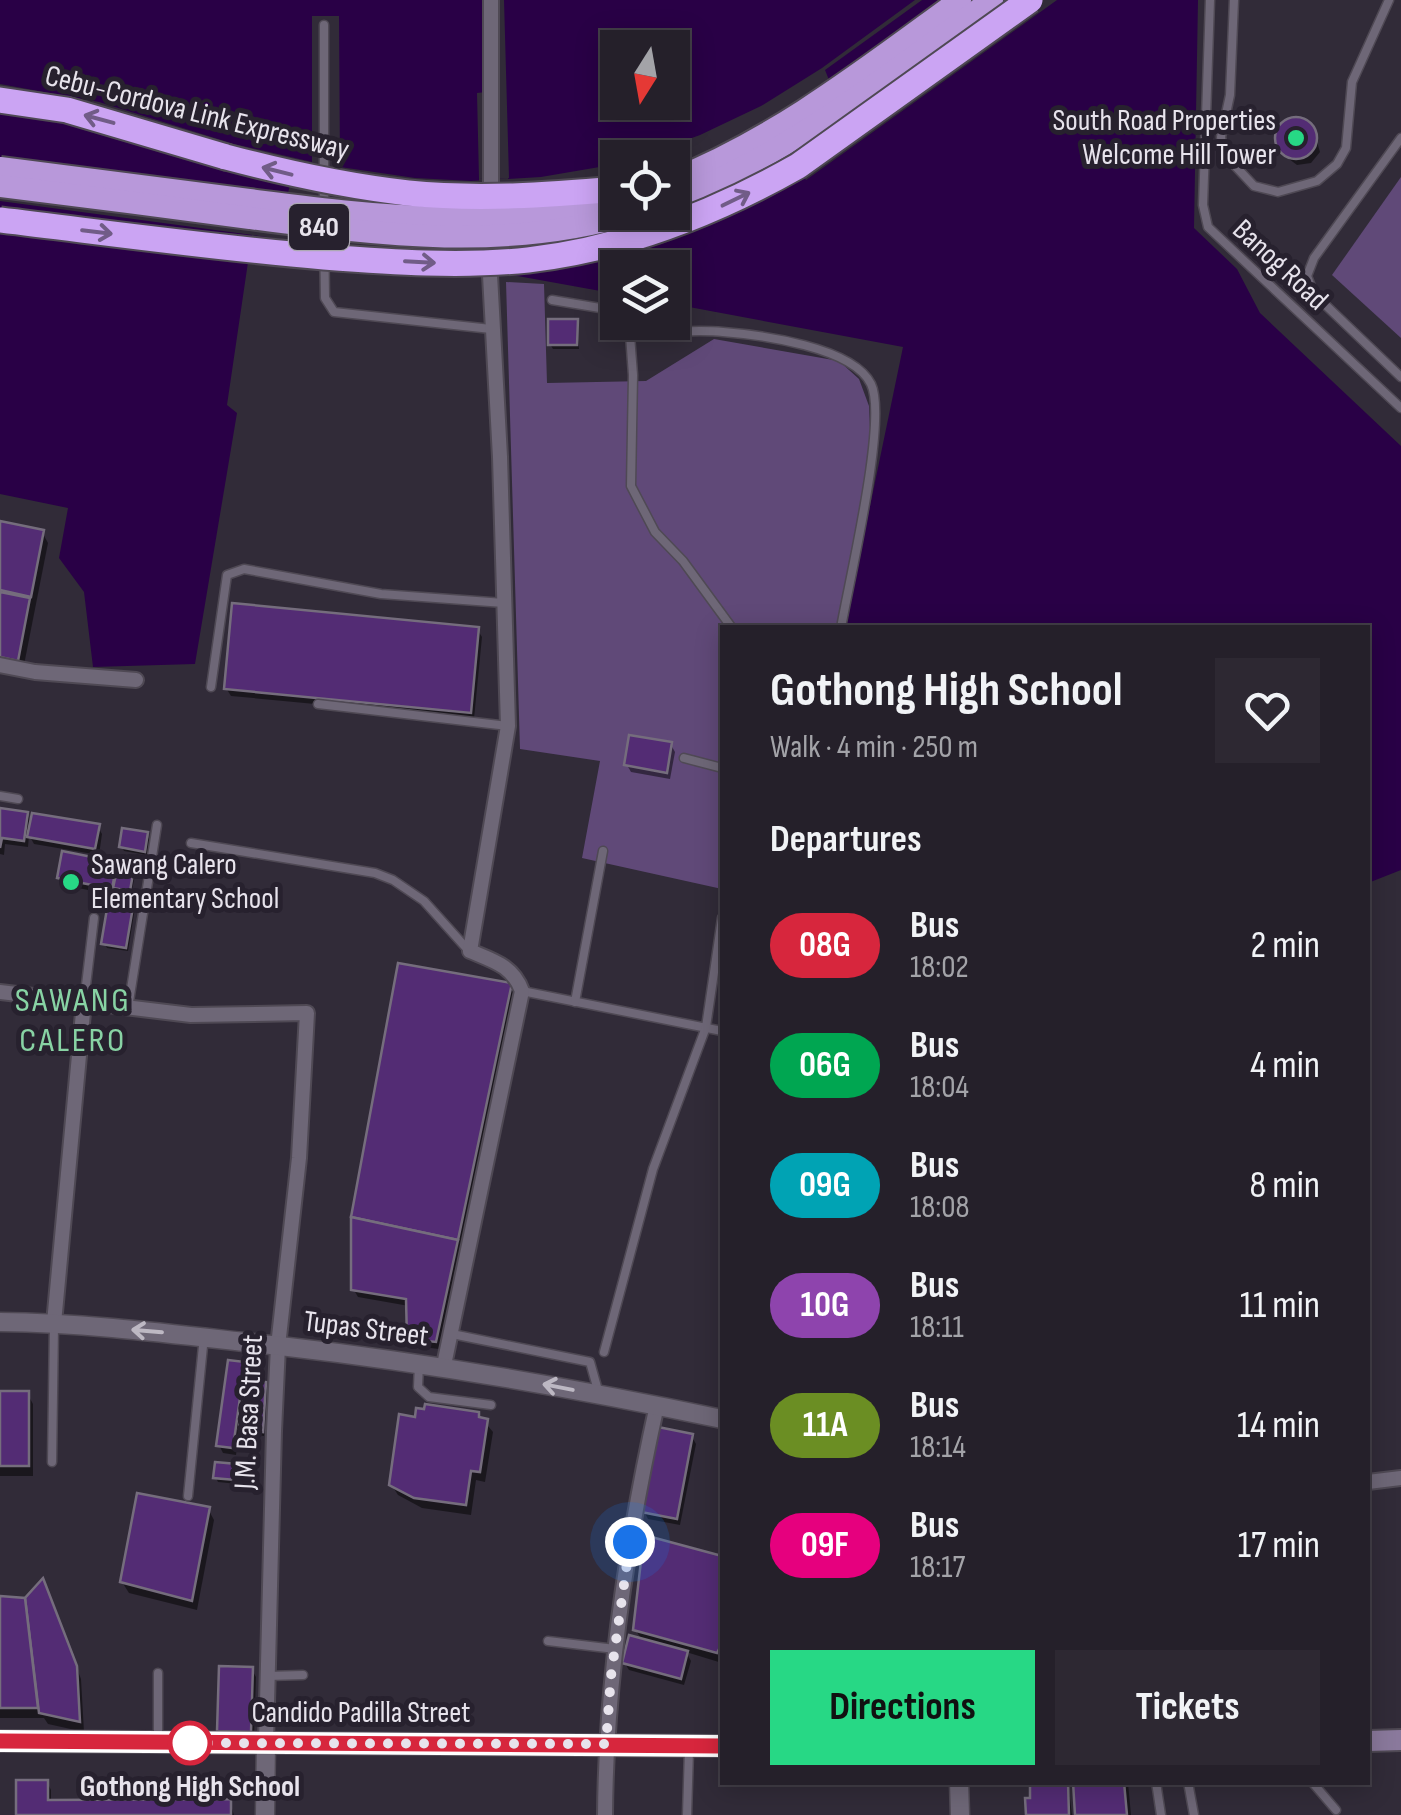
<!DOCTYPE html>
<html lang="en">
<head>
<meta charset="utf-8">
<style>
  body { margin:0; font-family:"Sofia Sans Condensed",sans-serif; background:#2d2832; color:#f1f3f6; height:100vh; display:flex; flex-direction:column; font-size:38px; white-space:nowrap }
  * { box-sizing:border-box; margin:0 }
  p { font-size:32px; color:#a3a3a8 }
  .icon { flex:none; width:55px; height:55px; fill:none; stroke:currentColor; stroke-width:2; stroke-linecap:round; stroke-linejoin:round }
  .map { position:relative; flex:1; overflow:hidden }
  .panel { position:absolute; left:720px; top:625px; width:650px; height:1160px; display:flex; flex-direction:column; background:#25202a; border-radius:0px; box-shadow:0 5px 25px #0003,0 0 0 2px #423e47 }
  .panel>* { flex:none }
  .badge { padding:0 20px; border-radius:32px; font-size:35px; line-height:65px }
  .needle { width:65px; rotate:191deg }
  .controls { position:absolute; left:600px; top:30px; display:grid; gap:20px }
  .controls a { display:grid; place-items:center; width:90px; height:90px; border-radius:0px; background:#25202a; box-shadow:0 5px 25px #0003,0 0 0 2px #423e47; font-size:50px }
  .you { position:absolute; width:50px; height:50px; margin:-25px; border:8px solid #fff; border-radius:50%; background:#1a73e8; box-shadow:0 0 0 15px #1a73e833 }
  .map>.badge { position:absolute; translate:-50% -50%; box-shadow:0 0 0 5px #fff }
  h2 { padding:0 50px; font-size:38px; line-height:90px }
  .round { display:grid; place-items:center; flex:none; width:105px; height:105px; border-radius:0px; background:#2d2832 }
  .head { display:flex; align-items:center; justify-content:space-between; height:170px; padding:0 50px }
  h1 { font-size:48px; font-weight:700; line-height:75px }
  .action { display:flex; gap:20px; margin-top:auto; padding:20px 50px }
  .action a { flex:1; height:115px; border-radius:0px; background:#27d885; color:#111; font-size:40px; font-weight:700; line-height:115px; text-align:center }
  .action a+a { background:#2d2832; color:#f1f3f6 }
  ul { padding:0; list-style:none }
  li { display:flex; align-items:center; gap:30px; height:120px; padding:0 50px }
  li div { flex:1 }
  li b { display:block; font-size:38px }
  li em { font-style:normal }
  li .badge { min-width:110px; font-weight:700; text-align:center }
  .map>svg:first-child { display:block }
  .green { fill:#604978 }
  .water { fill:#290046; fill-rule:evenodd }
  .pier { fill:#312b38 }
  .shadow { fill:#0007 }
  .building { fill:#532c74; stroke:#756d7d; stroke-width:2.5 }
  .lines { fill:none; stroke-linecap:round; stroke-linejoin:round }
  .service-casing { stroke:#4f4954; stroke-width:11 }
  .minor-casing { stroke:#4f4954; stroke-width:18 }
  .tertiary-casing { stroke:#4f4954; stroke-width:21 }
  .secondary-casing { stroke:#4f4954; stroke-width:24 }
  .trunk-casing { stroke:#4f4954; stroke-width:26 }
  .motorway-casing { stroke:#4f4954; stroke-width:29 }
  .service { stroke:#6e6777; stroke-width:8 }
  .minor { stroke:#6e6777; stroke-width:14 }
  .tertiary { stroke:#6e6777; stroke-width:18 }
  .secondary { stroke:#8a799c; stroke-width:20 }
  .trunk { stroke:#b898da; stroke-width:22 }
  .motorway { stroke:#cba4f3; stroke-width:25 }
  .trunk-bridge-casing { stroke:#4f4954; stroke-width:26; stroke-linecap:butt }
  .motorway-bridge-casing { stroke:#4f4954; stroke-width:29; stroke-linecap:butt }
  .trunk-bridge { stroke:#b898da; stroke-width:22 }
  .motorway-bridge { stroke:#cba4f3; stroke-width:25 }
  .oneway { stroke:#715c87 }
  .oneway2 { stroke:#bdb8c3 }
  .line-casing { stroke:#fff; stroke-width:22 }
  .line { stroke:#d7263d; stroke-width:15 }
  .walk { stroke:#e7e3ec; stroke-width:10; stroke-dasharray:0 18 }
  .poi-dot { fill:#27d885; stroke:#27212e; stroke-width:4 }
  .stop-dot { fill:#fff; stroke:#d7263d; stroke-width:5 }
  .labels { text-anchor:middle; dominant-baseline:central; stroke-width:10; stroke-linejoin:round; paint-order:stroke }
  .shield { fill:#27212e; stroke:#ada9b3; stroke-width:2.5 }
  .shield-label { font-size:28px; font-weight:bold; fill:#e7e3ec }
  .street-label { font-size:30px; fill:#e7e3ec; stroke:#27212e }
  .poi-label { font-size:30px; fill:#e7e3ec; stroke:#27212e; text-anchor:end }
  .stop-label { font-size:30px; font-weight:bold; fill:#e7e3ec; stroke:#27212e }
  .quarter-label { font-size:35px; letter-spacing:2.5px; fill:#88d3a4; stroke:#27212e }
</style>
</head>
<body>
<div class="map">
<svg width="1401" height="1815" viewBox="0 0 1401 1815">
  <rect width="100%" height="100%" fill="#312b38"/>
  <g class="green">
    <path d="M1401 177V338L1332 275Z"/>
    <path d="M506 282 544 284 547 383 646 381 714 339 839 361 859 379 869 406 871 453 838 627 722 628V889L582 858 600 761 520 749Z"/>
  </g>
  <path class="water" d="M0 0H1198L1194 228 1237 269 1260 313 1401 446V870L1368 883V628L845 627 903 347 673 304 672 268H618L617 294 512 275 508 178 479 179 477 269 345 254 340 166 313 163V248L252 235 227 405 237 413 195 664 93 667 84 592 59 558 68 508 0 494ZM618 48H672V102H618ZM618 158H672V212H618Z"/>
  <g class="pier">
    <path d="M487 0H504L509 178 479 179 477 93 486 92Z"/>
    <path d="M915 0H922L825 70 829 80 943 0H1057L806 180 791 154 723 192 667 216 605 236 506 251 504 183 484 184 483 252 436 253 340 247 335 170 318 168V244L0 201V159L288 193 290 185 53 118 0 112V84L99 102 234 144 312 162V16H339L340 167 415 178 471 181 541 177 617 164 618 212H672V158L639 157 700 135 761 106 822 68Z"/>
  </g>
  <g class="shadow">
    <path d="M1301 120 1313 128 1320 152 1311 163 1297 165 1285 156 1278 133 1286 121Z"/>
    <path d="M576 322 579 349H553L550 344Z"/>
    <path d="M0 524 42 532 48 543 23 670 0 666Z"/>
    <path d="M477 629 482 637 474 719 231 696 226 688Z"/>
    <path d="M671 745 675 752 670 779 631 772 627 765Z"/>
    <path d="M0 811 27 814 32 824 98 827 102 834 99 855 34 844 29 835 28 847 5 844 4 855 0 854Z"/>
    <path d="M147 835 149 839 147 855 124 851 122 847Z"/>
    <path d="M116 864 133 871 135 875 131 895 116 891 114 900 132 903 135 908 128 951 107 948 104 943 112 895 64 885 59 878Z"/>
    <path d="M510 985 515 993 439 1349 414 1346 409 1338V1306L358 1297 354 1290Z"/>
    <path d="M243 1364 248 1372 246 1383 265 1384 268 1389 264 1436 244 1433 240 1426 236 1455 223 1453 219 1445Z"/>
    <path d="M27 1393 33 1404V1476H0V1394Z"/>
    <path d="M478 1414 493 1432 485 1482 476 1480 471 1515 422 1508 398 1495 391 1484 417 1419Z"/>
    <path d="M692 1437 696 1444 680 1525 648 1519 644 1511Z"/>
    <path d="M247 1467 248 1485 218 1482 216 1478Z"/>
    <path d="M208 1509 214 1520 197 1610 129 1593 122 1582Z"/>
    <path d="M646 1538 722 1558V1663L686 1652 691 1661 684 1685 629 1670 624 1662 643 1642 635 1629Z"/>
    <path d="M48 1592 81 1679 84 1732 48 1724 44 1718H0V1599L26 1601Z"/>
    <path d="M252 1670 256 1677 254 1739 224 1738 219 1730Z"/>
    <path d="M47 1782 51 1790V1803L230 1802 234 1815H19Z"/>
    <path d="M1068 1782 1072 1815H1029Z"/>
    <path d="M1076 1782 1128 1783 1131 1815H1078Z"/>
  </g>
  <g class="building">
    <circle cx="1296" cy="138" r="21"/>
    <path d="M548 319H578L577 345H548Z"/>
    <path d="M0 521 44 530 31 597 0 590Z"/>
    <path d="M0 592 30 598 18 661 0 657Z"/>
    <path d="M232 603 479 627 471 713 224 689Z"/>
    <path d="M629 735 672 742 667 773 624 765Z"/>
    <path d="M0 808 28 812 24 841 2 838 0 848Z"/>
    <path d="M32 813 100 824 95 849 27 837Z"/>
    <path d="M122 828 148 832 145 852 119 847Z"/>
    <path d="M62 851 117 862 112 889 57 878Z"/>
    <path d="M118 865 134 868 130 891 113 888Z"/>
    <path d="M109 897 134 901 126 948 101 944Z"/>
    <path d="M398 963 512 983 458 1240 351 1217Z"/>
    <path d="M351 1217 458 1240 436 1342 407 1339 406 1299 351 1290Z"/>
    <path d="M228 1360 245 1362 233 1448 216 1446Z"/>
    <path d="M246 1380 266 1382 263 1432 239 1429Z"/>
    <rect x="0" y="1391" width="29" height="75"/>
    <path d="M425 1404 479 1412V1417L488 1419 480 1472 471 1471 466 1505 414 1498 389 1485 399 1414 415 1417 416 1408 424 1409Z"/>
    <path d="M658 1427 693 1434 677 1519 641 1512Z"/>
    <path d="M215 1462 248 1465 247 1481 213 1478Z"/>
    <path d="M137 1493 210 1507 192 1601 120 1582Z"/>
    <path d="M644 1535 722 1556V1643L717 1653 633 1630Z"/>
    <path d="M43 1578 77 1666 80 1722 39 1713 25 1598Z"/>
    <path d="M0 1596 25 1598 38 1708H0Z"/>
    <path d="M629 1635 688 1651 681 1679 622 1663Z"/>
    <path d="M219 1666 253 1667 251 1732 217 1731Z"/>
    <path d="M16 1780H48V1800L231 1799V1815H16Z"/>
    <path d="M1030 1782H1068L1069 1815H1026L1025 1798H1030Z"/>
    <path d="M1073 1782H1124L1127 1815H1075Z"/>
  </g>
  <g class="lines">
    <defs>
      <g id="service">
        <path d="M1210 0 1203 205 1208 227 1401 408"/>
        <path d="M1234 0 1230 95 1221 137 1224 154 1254 186 1278 192 1317 181 1337 164 1346 148 1352 82 1389 0"/>
        <path d="M1401 138 1314 258 1307 276 1314 294 1401 377"/>
        <path d="M324 206V25"/>
        <path d="M324 230 325 298 334 312 491 329"/>
        <path d="M552 300 618 311"/>
        <path d="M629 322 633 375 631 486 655 532 683 561 732 628"/>
        <path d="M630 334C660 333 693 329 723 332 761 335 853 347 871 384 888 419 849 581 841 628"/>
        <path d="M211 687 227 575 244 569 381 594 504 603"/>
        <path d="M318 704 508 726"/>
        <path d="M684 758 722 768"/>
        <path d="M0 796 18 799"/>
        <path d="M191 843 375 873 393 880 424 901 469 951"/>
        <path d="M522 991 722 1031"/>
        <path d="M84 1002 94 918"/>
        <path d="M575 1002 603 851"/>
        <path d="M128 1008 157 825"/>
        <path d="M452 1334 590 1362 599 1394"/>
        <path d="M604 1352 653 1169 706 1027 722 918"/>
        <path d="M419 1364 418 1387 429 1397 491 1405"/>
        <path d="M52 1462 54 1326"/>
        <path d="M188 1496 204 1336"/>
        <path d="M548 1641 615 1649"/>
        <path d="M158 1673V1739"/>
        <path d="M267 1676 303 1675"/>
        <path d="M1156 1782 1161 1815"/>
        <path d="M1188 1782 1194 1815"/>
        <path d="M1312 1782 1336 1810"/>
        <path d="M687 1815 689 1750"/>
      </g>
      <g id="minor">
        <path d="M491 0V201"/>
        <path d="M0 665 35 672 136 680"/>
        <path d="M0 992 191 1015 307 1013 299 1158 278 1346 274 1431 266 1742"/>
        <path d="M54 1323 84 1002"/>
        <path d="M444 1365 522 991C513 966 494 961 470 951L508 726 500 457 489 257"/>
        <path d="M1368 1482 1401 1478"/>
        <path d="M605 1815C606 1677 627 1540 657 1405"/>
      </g>
      <g id="tertiary">
        <path d="M0 1322C94 1323 187 1336 280 1346 431 1363 574 1388 722 1419"/>
        <path d="M959 1782 960 1815"/>
        <path d="M265 1815 266 1742"/>
      </g>
      <g id="secondary">
        <path d="M0 1741 722 1746"/>
        <path d="M1368 1741 1401 1740"/>
      </g>
      <g id="trunk">
        <path d="M672 180C778 138 869 66 960 0"/>
        <path d="M672 200C790 154 890 73 992 0"/>
      </g>
      <path id="motorway" d="M0 100 67 110 226 157"/>
    </defs>
    <use href="#service" class="service-casing"/>
    <use href="#minor" class="minor-casing"/>
    <use href="#tertiary" class="tertiary-casing"/>
    <use href="#secondary" class="secondary-casing"/>
    <use href="#trunk" class="trunk-casing"/>
    <use href="#motorway" class="motorway-casing"/>
    <use href="#service" class="service"/>
    <use href="#minor" class="minor"/>
    <use href="#tertiary" class="tertiary"/>
    <use href="#secondary" class="secondary"/>
    <use href="#trunk" class="trunk"/>
    <use href="#motorway" class="motorway"/>
    <defs>
      <g id="trunk-bridge">
        <path d="M0 168C83 179 166 189 249 200 376 216 491 232 618 197"/>
        <path d="M0 186C83 196 167 207 250 218 380 235 509 252 637 212"/>
      </g>
      <g id="motorway-bridge">
        <path d="M226 157C286 173 346 186 408 193 478 200 548 195 618 189"/>
        <path d="M0 220C108 233 215 248 324 257 391 262 461 267 528 260 624 249 715 213 798 166L1030 0"/>
      </g>
    </defs>
    <use href="#trunk-bridge" class="trunk-bridge-casing"/>
    <use href="#motorway-bridge" class="motorway-bridge-casing"/>
    <use href="#trunk-bridge" class="trunk-bridge"/>
    <use href="#motorway-bridge" class="motorway-bridge"/>
  </g>
  <defs><path id="oneway-shaft" d="M-6 0H5M1.5-3L5.5 0L1.5 3" fill="none" stroke-width="1.6" stroke-linecap="round" stroke-linejoin="round" transform="scale(2.5)"/></defs>
  <g class="oneway">
    <use href="#oneway-shaft" transform="translate(99 119) rotate(-165)"/>
    <use href="#oneway-shaft" transform="translate(277 171) rotate(-166)"/>
    <use href="#oneway-shaft" transform="translate(736 199) rotate(-26)"/>
    <use href="#oneway-shaft" transform="translate(97 232) rotate(7)"/>
    <use href="#oneway-shaft" transform="translate(420 262) rotate(3)"/>
  </g>
  <g class="oneway2">
    <use href="#oneway-shaft" transform="translate(147 1331) rotate(-175)"/>
    <use href="#oneway-shaft" transform="translate(558 1387) rotate(-169)"/>
  </g>
  <g class="lines">
    <defs>
      <path id="line" d="M0 1741 722 1746"/>
    </defs>
    <use href="#line" class="line-casing"/>
    <use href="#line" class="line"/>
    <path class="walk" d="M190 1743 606 1744 611 1676 630 1542"/>
  </g>
  <g class="poi-dot">
    <circle cx="1296" cy="138" r="10"/>
    <circle cx="71" cy="882" r="10"/>
  </g>
  <circle class="stop-dot" cx="190" cy="1743" r="20"/>
  <g class="labels">
    <rect class="shield" x="289" y="204" width="60" height="46" rx="8"/>
    <g class="shield-label">
      <text x="319" y="227">840</text>
    </g>
    <g class="street-label">
      <text transform="translate(197 113) rotate(14)">Cebu-Cordova Link Expressway</text>
      <text transform="translate(1280 265) rotate(43)">Banog Road</text>
      <text transform="translate(366 1329) rotate(7)">Tupas Street</text>
      <text transform="translate(249 1412) rotate(-87)">J.M. Basa Street</text>
      <text x="361" y="1713">Candido Padilla Street</text>
    </g>
    <g class="poi-label">
      <text x="1276" y="121">South Road Properties<tspan x="1276" dy="34">Welcome Hill Tower</tspan></text>
      <text x="91" y="865" text-anchor="start">Sawang Calero<tspan x="91" dy="34">Elementary School</tspan></text>
    </g>
    <g class="stop-label">
      <text x="190" y="1787">Gothong High School</text>
    </g>
    <g class="quarter-label">
      <text x="73" y="1000">SAWANG<tspan x="73" dy="40">CALERO</tspan></text>
    </g>
  </g>
</svg>
<div class="controls">
<a><svg class="needle" viewBox="-14 -14 28 28"><path d="M0-13l5 13h-10z" fill="#e53935"/><path d="M0 13l5-13h-10z" fill="#a3a3a8"/></svg></a>
<a><svg class="icon" aria-label="locate" viewBox="0 0 24 24"><circle cx="12" cy="12" r="6"/><path d="M12 2v4M12 18v4M2 12h4M18 12h4"/></svg></a>
<a><svg class="icon" aria-label="layers" viewBox="0 0 24 24"><path d="M12 4l9 5-9 5-9-5zM3 14l9 5 9-5"/></svg></a>
</div>
<div class="you" style="left:630px;top:1542px"></div>
<section class="panel">
<div class="head"><div><h1>Gothong High School</h1><p>Walk · 4 min · 250 m</p></div><a class="round"><svg class="icon" aria-label="heart" viewBox="0 0 24 24"><path d="M12 20l-8-8c-3-5 5-10 8-4 3-6 11-1 8 4z"/></svg></a></div>
<h2>Departures</h2>
<ul>
<li><span class="badge" style="background:#d7263d;color:#fff">08G</span><div><b>Bus</b><p>18:02</p></div><em>2 min</em></li>
<li><span class="badge" style="background:#00a651;color:#fff">06G</span><div><b>Bus</b><p>18:04</p></div><em>4 min</em></li>
<li><span class="badge" style="background:#00a3b4;color:#fff">09G</span><div><b>Bus</b><p>18:08</p></div><em>8 min</em></li>
<li><span class="badge" style="background:#8e44ad;color:#fff">10G</span><div><b>Bus</b><p>18:11</p></div><em>11 min</em></li>
<li><span class="badge" style="background:#6b8e23;color:#fff">11A</span><div><b>Bus</b><p>18:14</p></div><em>14 min</em></li>
<li><span class="badge" style="background:#e6007e;color:#fff">09F</span><div><b>Bus</b><p>18:17</p></div><em>17 min</em></li>
</ul>
<div class="action"><a>Directions</a><a>Tickets</a></div>
</section>
</div>
</body>
</html>
